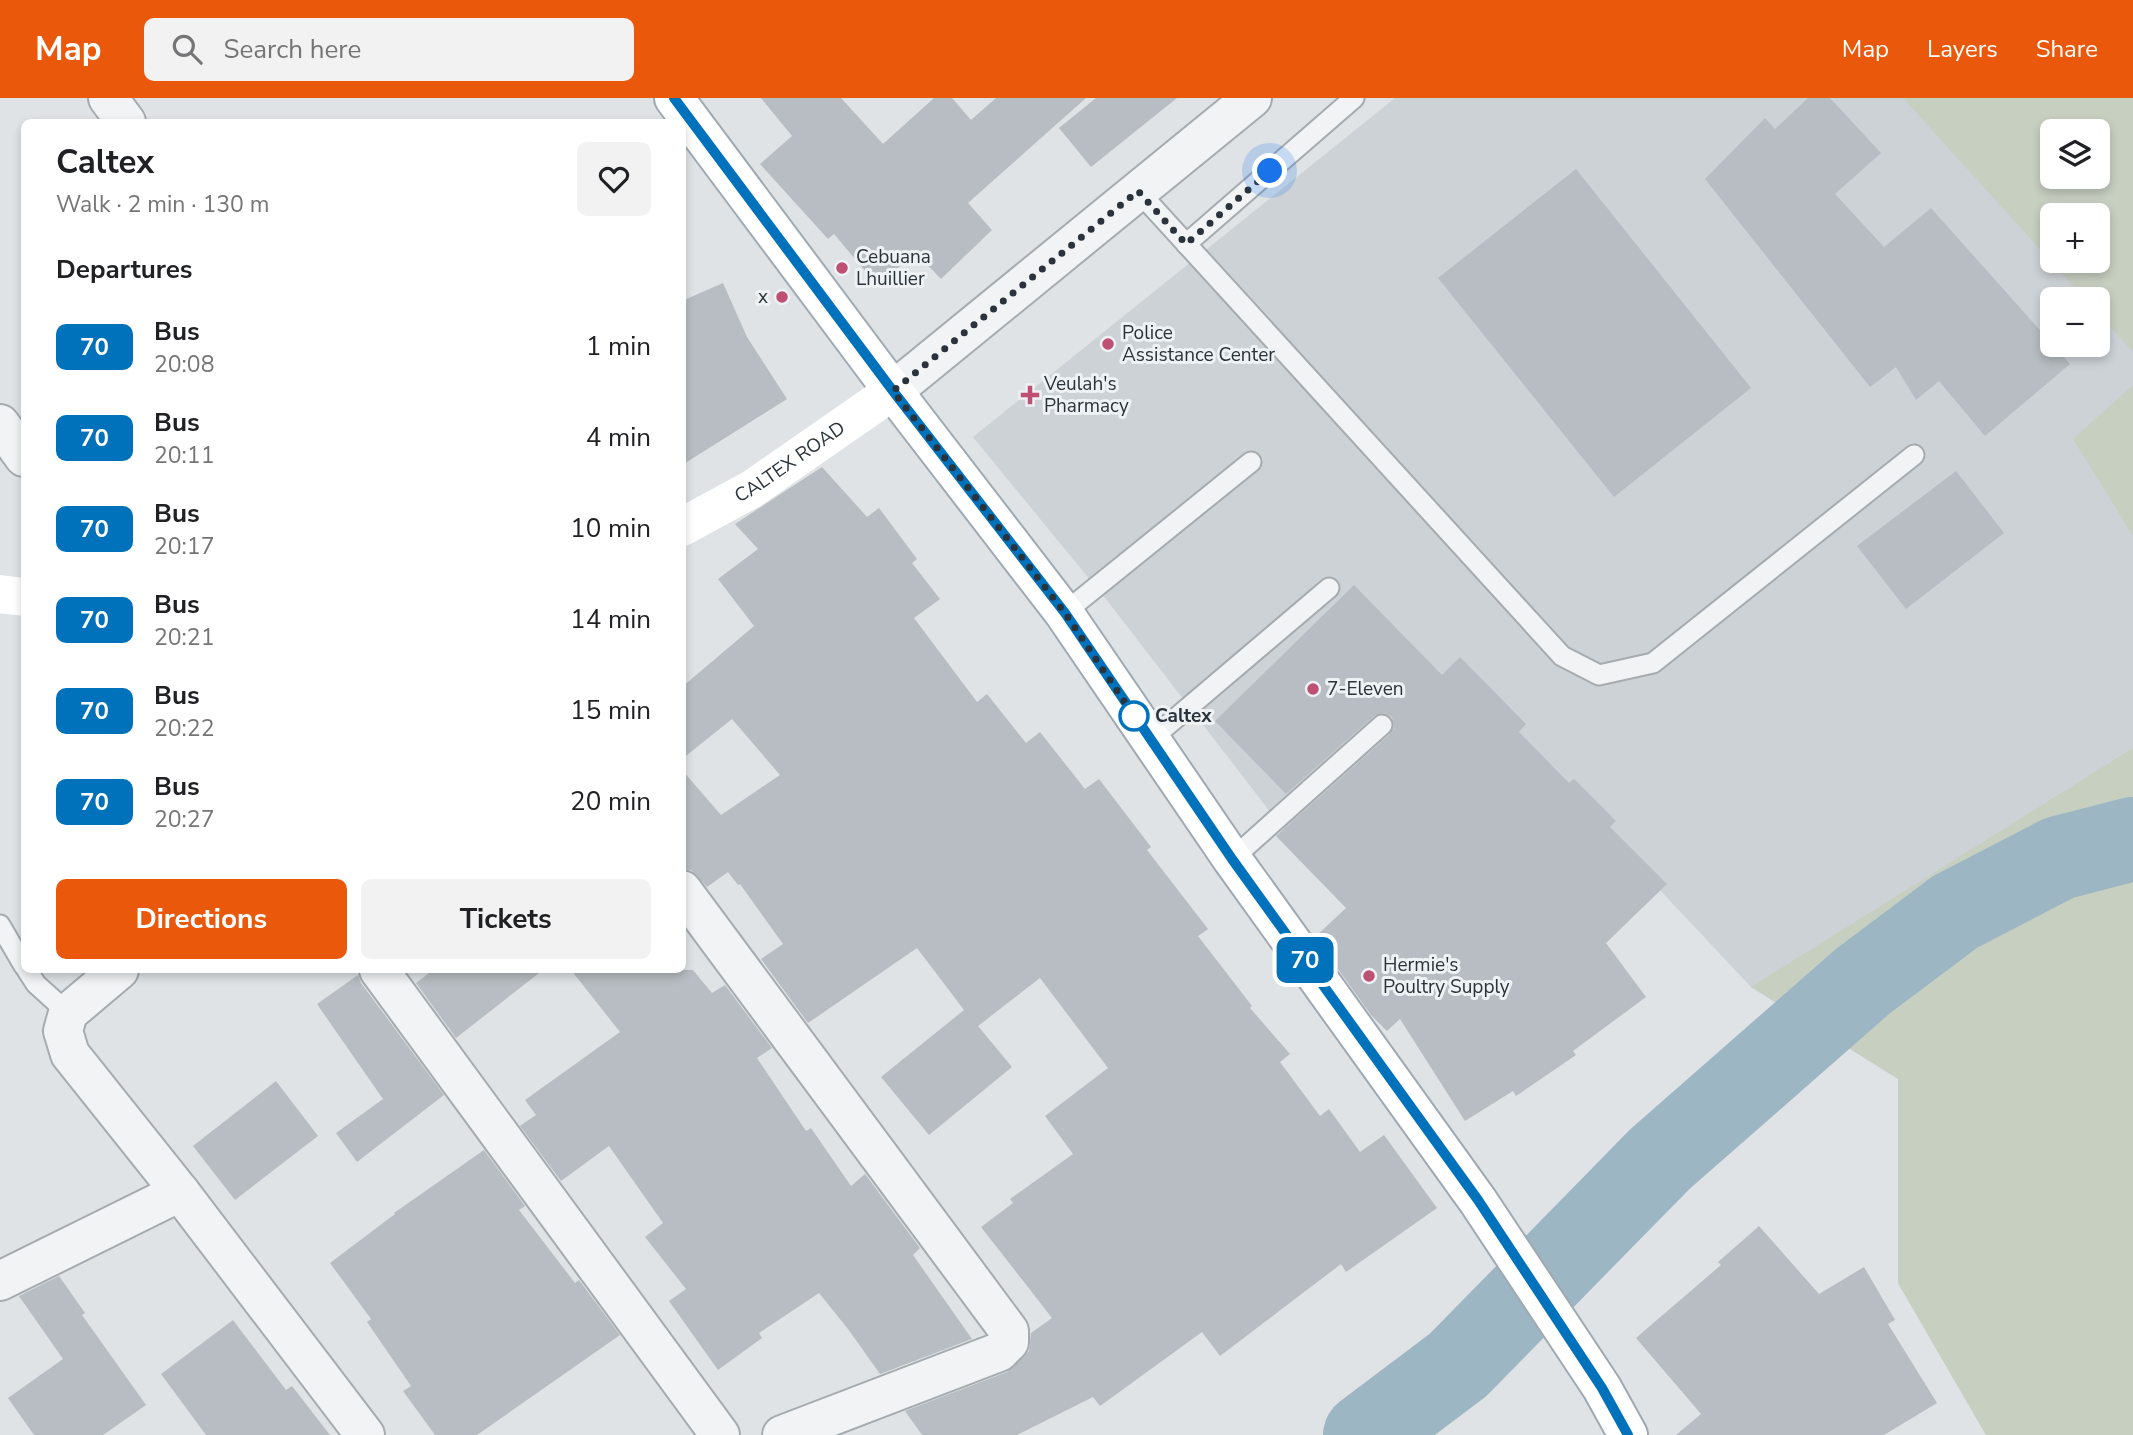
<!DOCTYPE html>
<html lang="en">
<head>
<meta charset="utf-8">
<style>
  body { margin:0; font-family:"Nunito Sans",sans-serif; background:#f2f2f2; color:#202124; height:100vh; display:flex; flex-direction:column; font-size:26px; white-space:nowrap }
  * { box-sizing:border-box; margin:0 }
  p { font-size:23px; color:#757577 }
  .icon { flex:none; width:38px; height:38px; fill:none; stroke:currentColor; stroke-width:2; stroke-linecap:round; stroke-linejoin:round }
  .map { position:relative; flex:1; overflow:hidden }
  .details { position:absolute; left:21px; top:21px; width:665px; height:854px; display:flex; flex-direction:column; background:#fff; border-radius:10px; box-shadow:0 4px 10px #0003 }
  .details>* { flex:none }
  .badge { padding:0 14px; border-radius:10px; font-size:24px; line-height:46px }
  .buttons { position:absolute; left:2040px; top:21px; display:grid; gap:14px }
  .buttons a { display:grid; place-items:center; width:70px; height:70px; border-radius:10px; background:#fff; box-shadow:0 4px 10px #0003; font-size:35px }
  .you { position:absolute; width:35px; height:35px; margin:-18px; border:5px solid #fff; border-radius:50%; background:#1a73e8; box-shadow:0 0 0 10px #1a73e833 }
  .map>.badge { position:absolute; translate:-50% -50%; box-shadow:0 0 0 4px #fff }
  h2 { padding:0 35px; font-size:26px; line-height:63px }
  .round { display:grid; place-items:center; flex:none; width:74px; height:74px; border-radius:10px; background:#f2f2f2 }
  .head { display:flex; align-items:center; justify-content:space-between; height:119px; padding:0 35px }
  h1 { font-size:33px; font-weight:700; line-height:52px }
  .cta { display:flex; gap:14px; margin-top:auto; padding:14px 35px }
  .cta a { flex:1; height:80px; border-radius:10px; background:#ea580c; color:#fff; font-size:28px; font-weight:700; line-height:80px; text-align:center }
  .cta a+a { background:#f2f2f2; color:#202124 }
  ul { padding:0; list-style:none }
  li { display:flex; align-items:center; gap:21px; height:91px; padding:0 35px }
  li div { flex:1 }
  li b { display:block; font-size:26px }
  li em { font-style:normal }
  li .badge { min-width:77px; font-weight:700; text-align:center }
  header { display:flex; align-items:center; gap:42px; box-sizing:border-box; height:98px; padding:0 35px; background:#ea580c; color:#fff }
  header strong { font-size:33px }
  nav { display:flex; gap:38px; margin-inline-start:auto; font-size:24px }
  .search { width:490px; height:63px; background:#f2f2f2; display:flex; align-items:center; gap:18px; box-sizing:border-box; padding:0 24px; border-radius:10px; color:#757577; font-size:26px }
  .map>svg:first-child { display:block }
  .built { fill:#cdd2d7; fill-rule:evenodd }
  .green { fill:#c7cfc1; fill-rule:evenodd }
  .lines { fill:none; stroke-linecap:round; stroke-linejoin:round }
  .river { stroke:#9db6c3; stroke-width:84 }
  .building { fill:#b7bdc2 }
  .lane-casing { stroke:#a5abaf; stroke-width:23 }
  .street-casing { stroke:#a5abaf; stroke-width:42 }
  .primary-casing { stroke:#9fa9b1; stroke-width:42 }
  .lane { stroke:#f1f3f5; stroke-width:19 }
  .street { stroke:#f1f3f5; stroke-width:38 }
  .secondary { stroke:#fff; stroke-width:38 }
  .primary { stroke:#fff; stroke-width:38 }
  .line-casing { stroke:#fff; stroke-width:16 }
  .line { stroke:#0072bc; stroke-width:10 }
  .walk { stroke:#2a333b; stroke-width:7; stroke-dasharray:0 12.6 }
  .poi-dot { fill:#be5173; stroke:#eef2f4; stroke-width:2.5 }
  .stop-dot { fill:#fff; stroke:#0072bc; stroke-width:3.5 }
  .labels { text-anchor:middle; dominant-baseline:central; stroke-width:6; stroke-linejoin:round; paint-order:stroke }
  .poi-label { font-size:19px; fill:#2a333b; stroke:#eef2f4; text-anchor:start }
  .street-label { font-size:19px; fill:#2a333b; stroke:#eef2f4 }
  .stop-label { font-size:19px; font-weight:bold; fill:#2a333b; stroke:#eef2f4; text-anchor:start }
</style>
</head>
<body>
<header>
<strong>Map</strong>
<div class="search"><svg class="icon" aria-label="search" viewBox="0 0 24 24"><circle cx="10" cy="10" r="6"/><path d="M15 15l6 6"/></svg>Search here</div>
<nav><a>Map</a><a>Layers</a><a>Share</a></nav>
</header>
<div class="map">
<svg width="2133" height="1337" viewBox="0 0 2133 1337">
  <rect width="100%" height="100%" fill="#dfe3e6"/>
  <path class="built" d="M1395 0H2133V1337H1986L1898 1185V981L1751 889 1454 573 1295 746 1109 505 973 339ZM2053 33H2098V79H2053ZM2053 117H2098V163H2053ZM2053 201H2098V247H2053Z"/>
  <g class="green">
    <path d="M1903 0H2133V254L2098 216V201H2085ZM2098 33V79H2053V33ZM2098 117V163H2053V117Z"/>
    <path d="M2133 287V438L2073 341Z"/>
    <path d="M2133 650V1337H1986L1898 1185V981L1751 889Z"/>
  </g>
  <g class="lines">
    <path class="river" d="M1365 1337 1458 1267 1660 1061 1863 883 1955 814 2059 760 2133 741"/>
  </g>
  <g class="building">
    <path d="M761 0H841L883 46 934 0H952L971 22 996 0H1086L968 105 992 132 941 181 916 155 877 187 834 136 828 141 760 66 792 38Z"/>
    <path d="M1096 0H1177L1091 69 1059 30Z"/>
    <path d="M1808 0H1830L1881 55 1835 96 1884 149 1931 110 2070 266 1985 338 1939 283 1916 302 1896 269 1870 289 1705 81 1765 20 1775 31Z"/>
    <path d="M1576 71 1751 290 1614 399 1438 180Z"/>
    <path d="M723 185 747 239 787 301 682 367V203Z"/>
    <path d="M822 369 867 419 879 410 917 461 912 465 940 501 914 520 977 604 987 596 1026 645 1040 634 1085 691 1099 681 1151 749 1147 752 1208 831 1198 838 1252 908 1250 910 1290 956 1280 964 1320 1018 1329 1011 1360 1054 1384 1037 1437 1110 1346 1174 1341 1166 1220 1258 1202 1234 1100 1308 1093 1299 1017 1337H922L905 1313 1007 1274 1029 1253 1031 1235 1052 1220 981 1129 1013 1105 1010 1101 1073 1056 1045 1018 1108 970 1040 880 978 928 1012 969 929 1037 881 979 964 912 917 850 808 925 761 861 783 846 740 786 738 787 728 774 707 789 691 772 682 771V672L721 717 780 677 732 621 682 661V589L754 528 718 481 758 451 735 426Z"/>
    <path d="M1956 373 2004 435 1906 511 1857 448Z"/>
    <path d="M1354 487 1442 577 1460 559 1526 626 1519 634 1569 685 1574 681 1616 723 1610 729 1667 786 1606 845 1646 899 1573 953 1576 957 1516 998 1513 993 1465 1023 1400 921 1387 933 1371 917 1315 839 1346 810 1276 738 1390 636 1394 630 1392 619 1385 615 1374 618 1286 696 1215 623Z"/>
    <path d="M433 872H543L456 940 416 885Z"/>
    <path d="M571 872H693L712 895 725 887 772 950 757 960 806 1033 811 1030 851 1088 865 1076 920 1150 913 1157 972 1241 880 1276 848 1231 819 1195 759 1235 762 1240 718 1272 669 1203 686 1191 645 1139 663 1125 609 1048 561 1083 520 1028 536 1017 525 1002 620 934Z"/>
    <path d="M358 877 361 885 444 997 357 1064 336 1035 383 1001 317 906Z"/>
    <path d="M276 983 318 1038 235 1102 193 1048Z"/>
    <path d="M484 1052 525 1108 519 1112 575 1185 579 1182 620 1237 477 1337H435L403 1293 411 1288 367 1224 371 1221 330 1165 395 1116 394 1115Z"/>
    <path d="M1759 1128 1819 1196 1864 1169 1895 1222 1888 1226 1937 1305 1884 1337H1676L1701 1316 1636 1240 1721 1167 1718 1164Z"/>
    <path d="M59 1178 85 1215 82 1217 146 1307 103 1337H34L8 1300 63 1261 19 1198Z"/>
    <path d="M233 1222 286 1292 292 1288 330 1337H206L161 1276Z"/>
  </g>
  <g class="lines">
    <defs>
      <g id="lane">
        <path d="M1138 93 1562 558 1599 577 1653 565 1914 357"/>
        <path d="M1186 146 1354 0"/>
        <path d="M1064 515 1251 364"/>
        <path d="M1150 642 1329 490"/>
        <path d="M1232 761 1382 627"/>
        <path d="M0 827 24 868"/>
        <path d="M27 872 36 886 68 915"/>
      </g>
      <g id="street">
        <path d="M108 0 126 24"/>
        <path d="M893 293 1252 0"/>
        <path d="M0 326 24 359"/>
        <path d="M682 792 1009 1233V1244L999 1254 782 1337"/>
        <path d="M119 872 68 915 63 933 70 956 180 1094 365 1337"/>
        <path d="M379 872 720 1337"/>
        <path d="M0 1183 180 1094"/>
      </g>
      <path id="primary" d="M674 0 893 293 1064 515 1232 761 1478 1103 1602 1290 1628 1337"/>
    </defs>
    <use href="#lane" class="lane-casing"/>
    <use href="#street" class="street-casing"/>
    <use href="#primary" class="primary-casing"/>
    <use href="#lane" class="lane"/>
    <use href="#street" class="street"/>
    <g class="secondary">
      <path id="s1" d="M682 429 752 391 893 293"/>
      <path d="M0 496 24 499"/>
    </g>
    <use href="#primary" class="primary"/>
  </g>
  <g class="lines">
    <defs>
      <path id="line" d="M674 0 893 293 1065 515 1232 761 1478 1102 1602 1290 1628 1337"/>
    </defs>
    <use href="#line" class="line-casing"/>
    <use href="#line" class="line"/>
    <path class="walk" d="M1134 618 1136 621 1065 515 893 293 1138 93 1186 146 1270 73"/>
  </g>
  <g class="poi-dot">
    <circle cx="842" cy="170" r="7"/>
    <circle cx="782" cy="199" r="7"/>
    <circle cx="1108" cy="246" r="7"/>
    <path d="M1026.5 286.5h7v7h7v7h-7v7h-7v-7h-7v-7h7z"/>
    <circle cx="1313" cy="591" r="7"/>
    <circle cx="1369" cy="878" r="7"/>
  </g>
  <circle class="stop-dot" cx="1134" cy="618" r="14"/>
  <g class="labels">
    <g class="poi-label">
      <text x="856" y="159">Cebuana<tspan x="856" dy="22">Lhuillier</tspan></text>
      <text x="768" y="199" text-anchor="end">x</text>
      <text x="1122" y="235">Police<tspan x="1122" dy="22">Assistance Center</tspan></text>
      <text x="1044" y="286">Veulah's<tspan x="1044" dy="22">Pharmacy</tspan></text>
      <text x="1327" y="591">7-Eleven</text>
      <text x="1383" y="867">Hermie's<tspan x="1383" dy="22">Poultry Supply</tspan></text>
    </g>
    <g class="street-label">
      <text stroke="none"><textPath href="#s1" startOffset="126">CALTEX ROAD</textPath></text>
    </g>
    <g class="stop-label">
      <text x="1155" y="618">Caltex</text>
    </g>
  </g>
</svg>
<div class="buttons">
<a><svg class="icon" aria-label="layers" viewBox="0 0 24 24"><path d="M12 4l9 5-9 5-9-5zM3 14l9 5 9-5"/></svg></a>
<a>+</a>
<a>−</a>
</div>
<div class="you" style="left:1270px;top:73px"></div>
<b class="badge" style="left:1305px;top:862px;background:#0072bc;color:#fff">70</b>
<section class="details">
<div class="head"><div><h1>Caltex</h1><p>Walk · 2 min · 130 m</p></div><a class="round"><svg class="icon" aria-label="heart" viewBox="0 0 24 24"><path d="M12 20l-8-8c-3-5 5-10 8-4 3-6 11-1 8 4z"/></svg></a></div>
<h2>Departures</h2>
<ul>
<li><span class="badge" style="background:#0072bc;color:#fff">70</span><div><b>Bus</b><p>20:08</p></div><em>1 min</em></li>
<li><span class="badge" style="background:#0072bc;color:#fff">70</span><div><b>Bus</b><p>20:11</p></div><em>4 min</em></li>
<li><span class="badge" style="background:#0072bc;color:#fff">70</span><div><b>Bus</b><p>20:17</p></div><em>10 min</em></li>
<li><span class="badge" style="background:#0072bc;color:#fff">70</span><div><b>Bus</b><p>20:21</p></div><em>14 min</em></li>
<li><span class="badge" style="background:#0072bc;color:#fff">70</span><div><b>Bus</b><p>20:22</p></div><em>15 min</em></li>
<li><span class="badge" style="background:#0072bc;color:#fff">70</span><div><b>Bus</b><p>20:27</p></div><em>20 min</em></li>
</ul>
<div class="cta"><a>Directions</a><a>Tickets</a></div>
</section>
</div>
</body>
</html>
